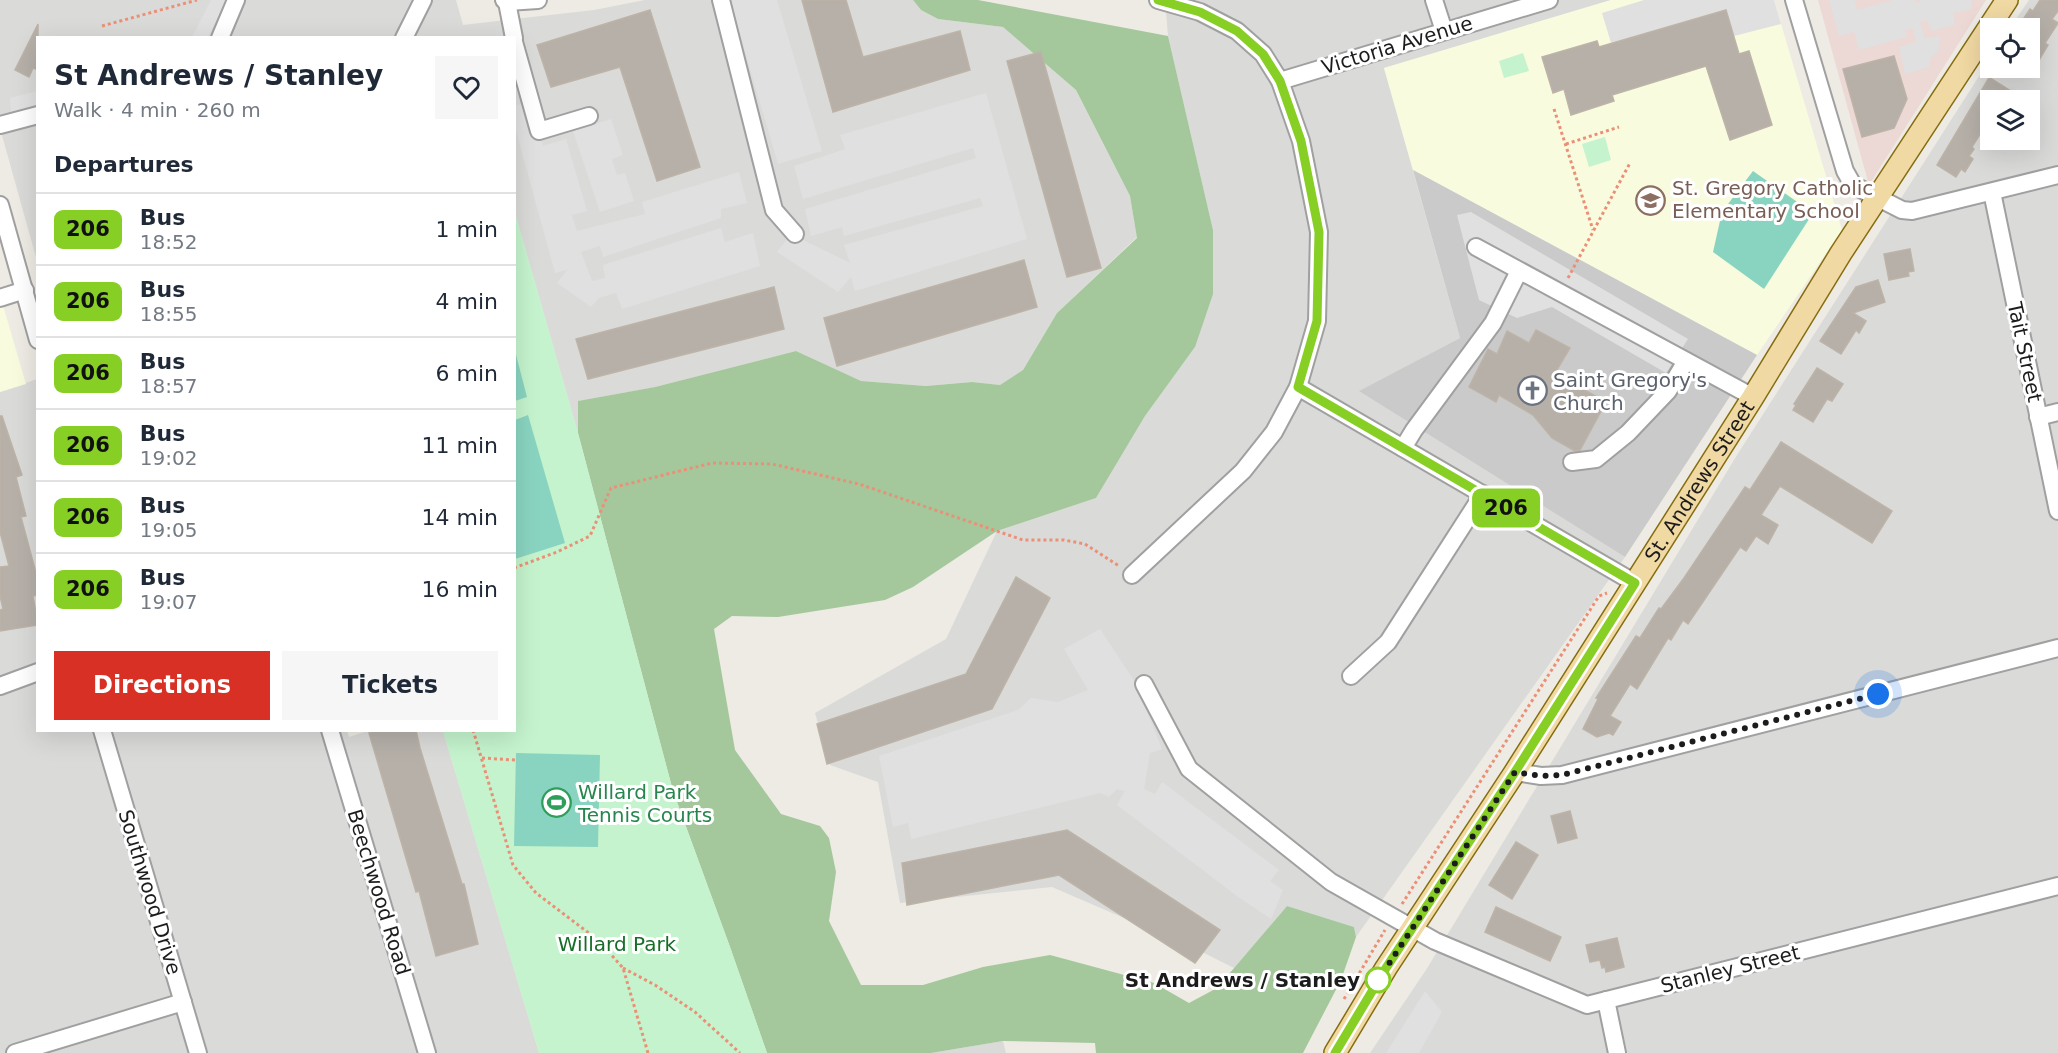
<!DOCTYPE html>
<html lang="en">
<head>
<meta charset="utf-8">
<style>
  body { margin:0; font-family:"DejaVu Sans",sans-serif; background:#f6f6f7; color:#1f2937; height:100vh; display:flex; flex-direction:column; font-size:22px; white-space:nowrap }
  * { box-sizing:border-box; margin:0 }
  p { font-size:20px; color:#747a83 }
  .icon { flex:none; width:33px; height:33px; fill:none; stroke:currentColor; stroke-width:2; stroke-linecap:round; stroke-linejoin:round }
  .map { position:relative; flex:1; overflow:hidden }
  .side { position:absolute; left:36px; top:36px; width:480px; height:696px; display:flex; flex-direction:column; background:#fff; border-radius:0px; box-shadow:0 6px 24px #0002 }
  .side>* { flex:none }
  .badge { padding:0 12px; border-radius:9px; font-size:21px; line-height:39px }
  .controls { position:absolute; left:1980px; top:18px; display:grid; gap:12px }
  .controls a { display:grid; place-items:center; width:60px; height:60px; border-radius:0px; background:#fff; box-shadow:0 6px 24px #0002; font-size:30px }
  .you { position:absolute; width:30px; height:30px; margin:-15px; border:4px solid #fff; border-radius:50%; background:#1a73e8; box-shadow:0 0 0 9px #1a73e833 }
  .map>.badge { position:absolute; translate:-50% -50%; box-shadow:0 0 0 3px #fff }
  h2 { padding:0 18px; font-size:22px; line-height:54px }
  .round { display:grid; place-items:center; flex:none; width:63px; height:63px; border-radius:0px; background:#f6f6f7 }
  .overview { display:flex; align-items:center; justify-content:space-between; height:102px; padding:0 18px }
  h1 { font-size:28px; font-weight:600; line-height:45px }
  .button { display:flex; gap:12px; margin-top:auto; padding:12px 18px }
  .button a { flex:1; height:69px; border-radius:0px; background:#d93025; color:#fff; font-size:24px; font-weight:600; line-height:69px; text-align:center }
  .button a+a { background:#f6f6f7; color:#1f2937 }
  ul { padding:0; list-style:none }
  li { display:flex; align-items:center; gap:18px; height:72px; padding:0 18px; border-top:2px solid #e0e1e3 }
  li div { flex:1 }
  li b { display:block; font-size:22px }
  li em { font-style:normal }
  li .badge { min-width:66px; font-weight:700; text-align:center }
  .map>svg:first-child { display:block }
  .residential { fill:#dadad9; fill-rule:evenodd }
  .commercial { fill:#ecd8d4 }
  .education { fill:#f8fbde }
  .religious { fill:#cacaca }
  .forest { fill:#a4c89c }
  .park { fill:#c4f3cd }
  .pitch { fill:#89d4c0 }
  .parking { fill:#e0e0e0 }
  .building { fill:#b6b0a9; stroke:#bdb3a7; stroke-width:1.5 }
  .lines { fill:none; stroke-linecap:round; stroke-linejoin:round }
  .minor-casing { stroke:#a0a0a0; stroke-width:20 }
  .major-casing { stroke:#856d0f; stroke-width:24 }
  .path { stroke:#eb9076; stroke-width:3; stroke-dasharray:3 3; stroke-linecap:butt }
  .minor { stroke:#fff; stroke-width:16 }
  .major { stroke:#f1d9a3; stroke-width:21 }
  .line-casing { stroke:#fff; stroke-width:14 }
  .line { stroke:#87cf25; stroke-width:9 }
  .walk { stroke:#1c1c1c; stroke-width:6; stroke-dasharray:0 10.8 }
  .stop-dot { fill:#fff; stroke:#87cf25; stroke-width:3 }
  .labels { text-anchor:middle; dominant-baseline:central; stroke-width:6; stroke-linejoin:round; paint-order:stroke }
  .street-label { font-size:20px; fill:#1c1c1c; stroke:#fff }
  .education-label { font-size:20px; fill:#785e54; stroke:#fff; text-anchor:start }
  .worship-label { font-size:20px; fill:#5b616d; stroke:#fff; text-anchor:start }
  .leisure-label { font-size:20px; fill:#27864d; stroke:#fff; text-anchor:start }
  .park-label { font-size:20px; fill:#166e28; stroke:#fff }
  .stop-label { font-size:20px; font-weight:bold; fill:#1c1c1c; stroke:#fff; text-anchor:end }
</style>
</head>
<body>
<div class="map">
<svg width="2058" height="1053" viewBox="0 0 2058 1053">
  <rect width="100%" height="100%" fill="#edebe3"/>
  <g class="residential">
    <path d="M0 0H456L463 25 594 10 645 0H913L921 10 938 19 1003 27 1076 90 1130 196 1137 237 1057 313 1023 370 1000 385 972 382 926 386 860 381 796 351 655 387 579 401 578 433 515 213 514 38H38L37 261 0 128Z"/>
    <path d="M1165 0H1611L1384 68 1460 338 1360 391 1625 557 1356 937 1354 927 1287 906 1234 968 1198 950 1052 887 900 903 878 782 830 765 815 713 946 639 997 531 1096 498 1145 416 1195 347 1213 230 1168 36Z"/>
    <path d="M2029 0H2058V1053H1370L1426 970 1737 455 1990 59V68H2030V28H2010ZM1990 100H2030V140H1990Z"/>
    <path d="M37 379 38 730H347L349 737 367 731H443L539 1053H0V392Z"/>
    <path d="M1003 1041 1006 1053H931Z"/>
  </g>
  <path class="commercial" d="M1818 0H1986L1869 185Z"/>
  <g class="education">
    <path d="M1611 0H1774L1842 230 1757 355 1413 170 1384 68Z"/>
    <path d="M0 295 26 384 0 392Z"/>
  </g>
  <path class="religious" d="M1413 170 1757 355 1625 557 1359 391 1460 338Z"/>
  <path class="forest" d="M913 0H978L1168 36 1213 230V294L1195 347 1145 416 1096 498 997 531 913 587 885 600 778 617 732 616 714 629 735 750 781 814 820 826 829 838 836 872 829 921 861 985H923L983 967 1050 955 1154 983 1189 1003 1217 988 1287 906 1354 927 1356 937 1341 980 1303 1053H1096L1095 1043 1003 1041 931 1053H767L730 947 673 791 578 433V401L655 387 796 351 861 381 926 386 972 382 1000 385 1023 370 1057 313 1137 238 1130 196 1076 90 1003 27 938 19 921 10Z"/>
  <g class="park">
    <path d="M1523 53 1529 71 1504 78 1499 61Z"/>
    <path d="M1605 137 1611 160 1589 167 1582 144Z"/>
    <path d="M515 213 578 433 673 791 730 947 767 1053H539L443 731 514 730Z"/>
  </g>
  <g class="pitch">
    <path d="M1753 171 1813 213 1764 289 1713 252 1722 212Z"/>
    <path d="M515 351 527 397 515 401H514Z"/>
    <path d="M528 415 565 543 515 559V420Z"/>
    <path d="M516 753 600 755 598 847 514 846Z"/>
  </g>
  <g class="parking">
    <path d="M211 0H227L208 37H192Z"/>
    <path d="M733 0H777L822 151 778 164 730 1Z"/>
    <path d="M1644 0H1774L1781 24 1734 36 1726 10 1611 43 1602 13Z"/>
    <path d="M1829 0H1855L1857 10 1893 0H1915L1916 3 1922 0H1971L1972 9 1953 13 1955 25 1931 31 1927 20 1920 22 1925 38 1940 36 1939 50 1930 59V67L1905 74 1899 47 1916 42 1912 28 1905 30 1907 37 1859 50 1854 32 1839 36Z"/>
    <path d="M37 91V105L11 112 10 98Z"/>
    <path d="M986 93 1027 239 855 291 851 277 838 292 777 252 791 234 850 263 844 245 983 206 980 198 844 236 842 227 811 236 805 209 976 158 973 148 803 199 794 166 845 149 840 135Z"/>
    <path d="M531 101 543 146 566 139 587 211 572 215 577 231 645 214 642 202 739 172 747 203 721 209V218L603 257 600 246 581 252 592 281 605 278 603 265 721 228 725 242 753 233 760 266 622 309 616 293 599 298 591 307 557 283 567 270 555 273 515 127V106Z"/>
    <path d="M611 119 623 155 612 159 617 175 625 173 634 201 600 212 573 131Z"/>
    <path d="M1471 212 1688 339 1666 373 1552 307 1517 318 1479 300 1457 215Z"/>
    <path d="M1100 629 1135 682 1162 749 1150 753 1144 789 1155 794 1162 782 1279 870 1270 881 1283 890 1271 919 1237 896 1117 805 1125 791 1117 789 1109 797 1100 793 911 839 908 823 893 827 879 756 1018 710 1031 698 1058 702 1088 690 1064 649Z"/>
    <path d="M1425 991 1442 1012 1419 1053H1386Z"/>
  </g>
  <g class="building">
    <path d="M802 0H846L863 57 960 31 970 70 833 112Z"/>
    <path d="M2040 0H2058V11L2052 19 2058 23 2045 43 2048 45 2038 62 2030 56V26L2022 21 2030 9 2033 11Z"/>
    <path d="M650 10 700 167 657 181 620 67 551 87 537 45Z"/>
    <path d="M1726 10 1739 54 1749 51 1772 125 1730 140 1706 66 1612 95 1614 101 1571 115 1564 89 1553 93 1542 57 1597 41 1599 47Z"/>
    <path d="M38 24V70L33 68 29 77 15 70Z"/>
    <path d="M1041 52 1101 268 1067 277 1007 61Z"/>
    <path d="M1894 56 1907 99 1894 128 1862 137 1843 69Z"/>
    <path d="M1990 76V78L2025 100H1990V118L1972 147 1974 149 1969 156 1973 159 1965 172 1961 169 1956 177 1937 165Z"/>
    <path d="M1910 249 1914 271 1908 272 1909 276 1889 280 1884 254Z"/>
    <path d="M1024 260 1037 307 837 366 824 318Z"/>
    <path d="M1878 280 1885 302 1853 313 1866 321 1859 333 1856 330 1841 354 1820 341 1856 287Z"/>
    <path d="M774 287 784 329 588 379 576 339Z"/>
    <path d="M1536 330 1570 348 1555 373 1606 402 1580 450 1575 451 1552 438 1533 415 1499 395 1496 402 1469 387 1488 349 1497 354 1507 331 1529 343Z"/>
    <path d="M1817 368 1843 384 1832 401 1827 399 1813 422 1793 410 1796 405 1794 404Z"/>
    <path d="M0 416H2L22 475 16 477 26 516 21 517 36 573 38 572V595L33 596 38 625 0 631V610L3 609 0 596V567L9 566 0 532Z"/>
    <path d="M1781 442 1892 511 1872 543 1780 486 1761 515 1778 525 1768 544 1756 536 1746 551 1740 547 1688 624 1683 620 1671 640 1668 638 1637 689 1630 684 1610 716 1621 722 1613 735 1609 733 1597 737 1583 729 1598 699 1596 698 1636 636 1640 638 1659 608 1661 609 1684 578 1745 487 1750 490Z"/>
    <path d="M1016 577 1050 598 992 709 827 764 817 724 966 674Z"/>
    <path d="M380 730H416L420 748 462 884H464L478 944 436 956 419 891 416 892 369 733Z"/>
    <path d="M1570 811 1577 838 1558 843 1551 816Z"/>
    <path d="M1067 830 1220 930 1195 963 1059 875 907 905 902 863Z"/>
    <path d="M1516 842 1538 855 1512 899 1489 885Z"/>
    <path d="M1496 907 1561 937 1550 961 1485 932Z"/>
    <path d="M1617 938 1624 967 1606 972 1605 967 1602 968 1600 960 1590 962 1586 945Z"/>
  </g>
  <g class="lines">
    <defs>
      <g id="minor">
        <path d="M504 0 507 2 538 0"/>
        <path d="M721 0 774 210 795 234"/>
        <path d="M1434 0 1444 31"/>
        <path d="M1794 0 1845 171 1853 185 1902 210 1912 211 2058 175"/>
        <path d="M507 2 514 38"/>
        <path d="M220 38 236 0"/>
        <path d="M404 38 423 0"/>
        <path d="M514 42 539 131 589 116"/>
        <path d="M1280 81 1549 0"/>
        <path d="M0 125 38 115"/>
        <path d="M1992 192 2058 511"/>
        <path d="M0 205 38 340"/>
        <path d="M1476 247 1753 397"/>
        <path d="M0 298 25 290"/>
        <path d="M1298 387 1635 583"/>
        <path d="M2038 417 2058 412"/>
        <path d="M1403 448 1414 430 1493 323 1519 271"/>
        <path d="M1572 462 1596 459 1628 433 1668 391 1686 361"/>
        <path d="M1132 575 1243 471 1274 432 1298 387 1317 321 1319 232 1301 141 1280 81 1263 54 1237 31 1200 12 1158 0"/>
        <path d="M1351 676 1388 642 1483 494"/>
        <path d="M1144 684 1189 769 1331 882 1435 941 1587 1005 2058 886"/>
        <path d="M0 686 38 672"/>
        <path d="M102 730 198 1053"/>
        <path d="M330 730 427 1053"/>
        <path d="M1515 772 1541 776 1562 775 2058 648"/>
        <path d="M1606 1000 1617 1053"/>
        <path d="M15 1053 183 1002"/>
      </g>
      <g id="major">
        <path id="s1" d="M1335 1053 1386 968 1515 772 1753 397 1841 253 2007 0"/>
      </g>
    </defs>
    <use href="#minor" class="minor-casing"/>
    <use href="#major" class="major-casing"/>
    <g class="path">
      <path d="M102 26 197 0"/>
      <path d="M1554 109 1593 230"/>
      <path d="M1566 144 1619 127"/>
      <path d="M1568 278 1630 163"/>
      <path d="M514 568 557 552 590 536 611 488 712 463 772 464 859 484 1023 540H1064L1085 544 1119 566"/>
      <path d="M473 730 513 865 536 893 598 940 623 968 648 1053"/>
      <path d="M482 758 515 760"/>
      <path d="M1402 904 1599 596 1607 593"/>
      <path d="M623 968 655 985 695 1012 740 1053"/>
      <path d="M1344 999 1385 930"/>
    </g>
    <use href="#minor" class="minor"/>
    <use href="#major" class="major"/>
  </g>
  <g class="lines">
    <defs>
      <path id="line" d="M1158 0 1200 12 1237 31 1263 54 1280 81 1301 141 1319 232 1317 321 1298 387 1635 583 1515 772 1386 968 1335 1053"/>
    </defs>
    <use href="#line" class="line-casing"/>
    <use href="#line" class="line"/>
    <path class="walk" d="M1378 980 1375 985 1515 772 1541 776 1562 775 1878 694"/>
  </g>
  <defs>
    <symbol id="school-ring" viewBox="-11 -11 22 22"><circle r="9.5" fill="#fff" stroke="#8d6e63" stroke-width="1.5"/><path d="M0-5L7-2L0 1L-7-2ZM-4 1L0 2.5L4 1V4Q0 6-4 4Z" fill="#8d6e63"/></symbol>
    <symbol id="church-ring" viewBox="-11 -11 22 22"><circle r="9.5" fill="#fff" stroke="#6b7280" stroke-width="1.5"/><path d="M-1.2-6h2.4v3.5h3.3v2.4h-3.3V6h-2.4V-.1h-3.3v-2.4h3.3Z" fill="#6b7280"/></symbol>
    <symbol id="stadium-ring" viewBox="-11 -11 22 22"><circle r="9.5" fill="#fff" stroke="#2e9e5b" stroke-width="1.5"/><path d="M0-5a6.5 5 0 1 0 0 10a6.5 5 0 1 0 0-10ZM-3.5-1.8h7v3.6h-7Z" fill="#2e9e5b"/></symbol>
  </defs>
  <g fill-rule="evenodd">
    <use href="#school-ring" x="1634" y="184" width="33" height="33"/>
    <use href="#church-ring" x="1516" y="374" width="33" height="33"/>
    <use href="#stadium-ring" x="540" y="786" width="33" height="33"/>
  </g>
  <circle class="stop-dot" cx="1378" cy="980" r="12"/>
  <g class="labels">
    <g class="street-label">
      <text transform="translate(1397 45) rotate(-17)">Victoria Avenue</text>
      <text transform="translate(2025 352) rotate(78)">Tait Street</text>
      <text stroke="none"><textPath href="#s1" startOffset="678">St. Andrews Street</textPath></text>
      <text transform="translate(150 892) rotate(73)">Southwood Drive</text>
      <text transform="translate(379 892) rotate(73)">Beechwood Road</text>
      <text transform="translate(1730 969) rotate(-14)">Stanley Street</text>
    </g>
    <g class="education-label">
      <text x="1672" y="188">St. Gregory Catholic<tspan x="1672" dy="23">Elementary School</tspan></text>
    </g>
    <g class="worship-label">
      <text x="1553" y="380">Saint Gregory's<tspan x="1553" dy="23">Church</tspan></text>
    </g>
    <g class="leisure-label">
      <text x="578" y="792">Willard Park<tspan x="578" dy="23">Tennis Courts</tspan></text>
    </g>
    <g class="park-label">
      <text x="617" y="944">Willard Park</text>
    </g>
    <g class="stop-label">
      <text x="1360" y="980">St Andrews / Stanley</text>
    </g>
  </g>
</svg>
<div class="controls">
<a><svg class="icon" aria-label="locate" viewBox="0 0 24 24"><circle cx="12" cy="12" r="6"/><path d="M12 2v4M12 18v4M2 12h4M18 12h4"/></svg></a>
<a><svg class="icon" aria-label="layers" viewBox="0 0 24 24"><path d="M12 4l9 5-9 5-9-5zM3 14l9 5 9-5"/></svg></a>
</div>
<div class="you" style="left:1878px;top:694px"></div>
<b class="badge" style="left:1506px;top:508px;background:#87cf25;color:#111">206</b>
<section class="side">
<div class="overview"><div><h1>St Andrews / Stanley</h1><p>Walk · 4 min · 260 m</p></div><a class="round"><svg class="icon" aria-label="heart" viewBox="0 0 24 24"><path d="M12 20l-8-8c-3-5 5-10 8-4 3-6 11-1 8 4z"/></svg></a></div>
<h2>Departures</h2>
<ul>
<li><span class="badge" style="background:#87cf25;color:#111">206</span><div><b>Bus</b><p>18:52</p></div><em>1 min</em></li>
<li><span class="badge" style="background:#87cf25;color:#111">206</span><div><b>Bus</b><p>18:55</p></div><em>4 min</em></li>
<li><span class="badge" style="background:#87cf25;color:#111">206</span><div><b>Bus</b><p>18:57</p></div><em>6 min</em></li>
<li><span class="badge" style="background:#87cf25;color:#111">206</span><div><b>Bus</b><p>19:02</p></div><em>11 min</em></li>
<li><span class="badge" style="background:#87cf25;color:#111">206</span><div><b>Bus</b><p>19:05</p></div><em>14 min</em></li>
<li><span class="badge" style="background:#87cf25;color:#111">206</span><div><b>Bus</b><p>19:07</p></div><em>16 min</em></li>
</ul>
<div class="button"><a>Directions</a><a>Tickets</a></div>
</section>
</div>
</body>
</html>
